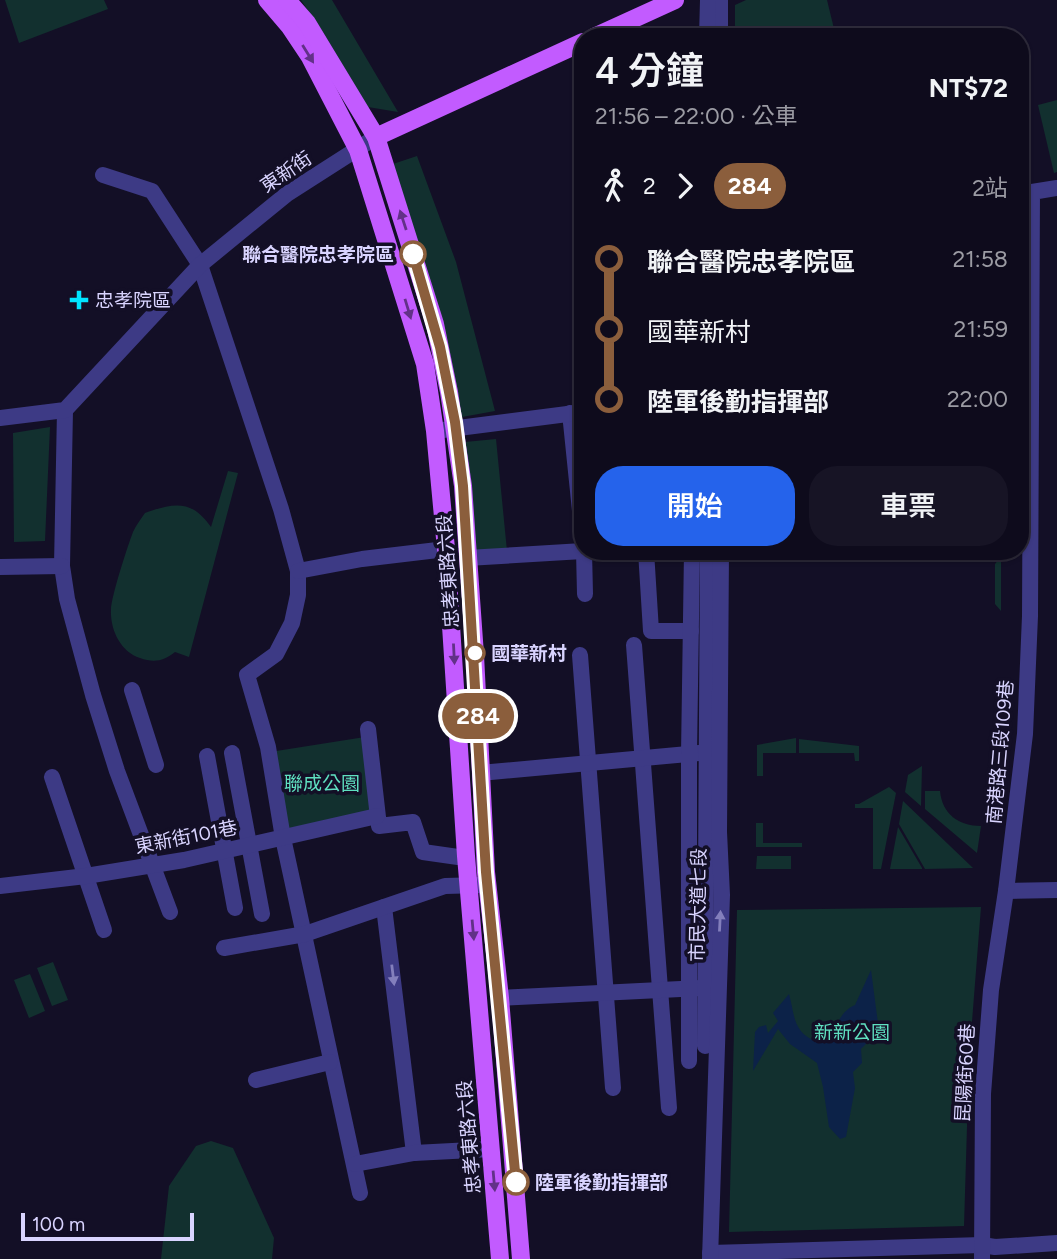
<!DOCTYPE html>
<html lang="zh-TW">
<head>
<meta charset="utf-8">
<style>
  body { margin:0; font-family:Figtree,"Noto Sans TC",sans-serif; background:#171425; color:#f1f3f6; height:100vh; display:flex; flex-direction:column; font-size:26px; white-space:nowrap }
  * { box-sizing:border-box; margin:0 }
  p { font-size:23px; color:#9b9ba3 }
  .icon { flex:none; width:38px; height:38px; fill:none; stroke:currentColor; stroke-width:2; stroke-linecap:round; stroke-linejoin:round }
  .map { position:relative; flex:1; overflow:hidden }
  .side { position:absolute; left:574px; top:28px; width:455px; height:532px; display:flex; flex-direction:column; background:#0e0b1c; border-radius:28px; box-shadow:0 2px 5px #0004,0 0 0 2px #2e2b3b }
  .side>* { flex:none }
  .badge { padding:0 14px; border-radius:23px; font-size:24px; line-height:46px }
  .scale { position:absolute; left:21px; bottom:18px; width:173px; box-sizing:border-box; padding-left:7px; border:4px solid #d9d4ff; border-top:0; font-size:19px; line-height:24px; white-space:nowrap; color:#d9d4ff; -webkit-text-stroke:5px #130f26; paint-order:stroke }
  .map>.badge { position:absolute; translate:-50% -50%; box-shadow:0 0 0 4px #fff }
  .legs { display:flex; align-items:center; gap:10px; height:77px; padding:0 21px; font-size:23px }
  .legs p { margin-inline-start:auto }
  .overview { display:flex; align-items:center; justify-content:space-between; height:119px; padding:0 21px }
  h1 { font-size:38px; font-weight:600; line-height:52px }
  .primary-button { display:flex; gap:14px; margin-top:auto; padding:14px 21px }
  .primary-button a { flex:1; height:80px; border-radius:28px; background:#2563eb; color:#fff; font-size:28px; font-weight:600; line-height:80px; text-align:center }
  .primary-button a+a { background:#171425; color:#f1f3f6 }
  ul { padding:0 21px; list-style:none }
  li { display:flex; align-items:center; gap:24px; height:70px; font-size:26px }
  li i { display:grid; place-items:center; width:10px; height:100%; margin:0 9px; background:currentColor }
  li i::after { content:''; width:18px; height:18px; margin:-9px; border:5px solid; border-radius:50%; background:#0e0b1c }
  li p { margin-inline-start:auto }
  li:first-child i { background:linear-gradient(#0000 50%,currentColor 0) }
  li:last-child i { background:linear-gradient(currentColor 50%,#0000 0) }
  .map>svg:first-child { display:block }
  .green { fill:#12302f }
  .water { fill:#0c2248 }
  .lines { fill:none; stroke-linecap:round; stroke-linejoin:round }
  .minor { stroke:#3d3a85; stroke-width:16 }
  .major { stroke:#c25bff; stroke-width:18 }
  .oneway { fill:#623188 }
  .oneway2 { fill:#837fbc }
  .line-1-casing { stroke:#fff; stroke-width:16 }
  .line-1 { stroke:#8b5e3c; stroke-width:10 }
  .stop-1-dot { fill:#fff; stroke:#8b5e3c; stroke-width:3.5 }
  .poi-dot { fill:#00e5ff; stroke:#130f26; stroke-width:2.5 }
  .labels { text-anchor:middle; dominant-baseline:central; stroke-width:7; stroke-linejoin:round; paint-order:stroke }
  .street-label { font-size:19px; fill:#d9d4ff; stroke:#130f26 }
  .stop-label { font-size:19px; font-weight:bold; fill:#d9d4ff; stroke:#130f26; text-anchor:start }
  .poi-label { font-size:19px; fill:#d9d4ff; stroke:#130f26; text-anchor:start }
  .park-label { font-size:19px; fill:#5fe0c0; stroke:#130f26 }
</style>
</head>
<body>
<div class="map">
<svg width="1057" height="1259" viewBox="0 0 1057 1259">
  <rect width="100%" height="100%" fill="#130f26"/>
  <g class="green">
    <path d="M5 0H104L108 9 19 43Z"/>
    <path d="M301 0H332L398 112 368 107 323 32Z"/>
    <path d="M746 0H827L836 37H735V5Z"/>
    <path d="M1057 100V172L1054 173 1038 105Z"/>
    <path d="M417 156 456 262 495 411 462 417 440 322 390 165Z"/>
    <path d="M50 427 45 541 14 542 13 433Z"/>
    <path d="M496 439 507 551 475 553 465 442Z"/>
    <path d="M228 471 238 473 189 657 175 652C164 661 154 663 140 658 121 652 110 630 111 610 111 597 128 545 133 532 136 525 141 519 145 513 175 502 192 500 211 527Z"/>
    <path d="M1001 557V611L995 604V564Z"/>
    <path d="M365 737 372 813 286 831 270 752Z"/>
    <path d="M796 738V753H763V776H757V745Z"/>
    <path d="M799 739 859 746V761H855L854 753H799Z"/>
    <path d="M922 766 921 806 905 792 908 775Z"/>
    <path d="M889 787 896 793 881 869H873V808H855V804H859Z"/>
    <path d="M925 791H940C942 814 959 826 981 826L977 853 925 809Z"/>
    <path d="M903 801 973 868 925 869 899 824Z"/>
    <path d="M756 823H763V843H802V847H756Z"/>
    <path d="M898 827 922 868V869H890Z"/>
    <path d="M757 856H791V869H756Z"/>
    <path d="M981 907 969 1060 964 1226 729 1232 737 910Z"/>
    <path d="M53 962 68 1000 52 1006 37 968Z"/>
    <path d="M30 974 45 1011 29 1018 14 980Z"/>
    <path d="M211 1141 233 1148 274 1238 272 1259H161L169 1186 196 1146Z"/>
  </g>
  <path class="water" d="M871 970 879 1031 861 1049 862 1063 853 1072 855 1088 846 1137 840 1139 829 1127 823 1087 817 1063 790 1044 778 1029 753 1071 755 1032 759 1027 766 1025 768 1033 778 1021 773 1013 789 994C795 1015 792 1032 817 1042 841 1031 835 1014 855 1005Z"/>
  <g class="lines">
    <g class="minor">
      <path d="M720 0V37"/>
      <path d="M707 37 708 0"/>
      <path d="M103 175 152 191 200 265 281 509 298 571V595L292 623 276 654 247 675 268 747 283 838 360 1193"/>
      <path d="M65 410 62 566 67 599 93 695 117 771 170 912"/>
      <path d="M570 413 583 540"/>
      <path d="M0 418 65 410 200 265 287 194 376 137"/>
      <path d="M435 431 583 412"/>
      <path d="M584 551 585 594"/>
      <path d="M646 551 651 631H691"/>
      <path d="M467 558 583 551"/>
      <path d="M0 567 62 566"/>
      <path d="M298 571 362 559 446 549"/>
      <path d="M634 645 669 1108"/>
      <path d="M580 655 613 1088"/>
      <path d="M132 690 156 765"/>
      <path d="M368 729 379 826 413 822 423 852 458 857 466 856"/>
      <path d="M232 753 262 914"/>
      <path d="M207 756 235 908"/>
      <path d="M480 773 699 753"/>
      <path d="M52 777 104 930"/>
      <path d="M0 886 86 876 184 860 377 816"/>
      <path d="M1006 891 1057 890"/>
      <path d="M384 907 414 1153"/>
      <path d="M224 948 305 934 445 886 482 885"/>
      <path d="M500 998 701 988"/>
      <path d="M705 1046 708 551"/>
      <path d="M689 1061V754L692 551"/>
      <path d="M256 1080 330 1062"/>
      <path d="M355 1164 414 1153 491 1149"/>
      <path d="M710 1253 982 1245 995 1247 1057 1243"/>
      <path d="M710 1259 722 895 719 832 721 551"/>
      <path d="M982 1259 983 1094 991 990 1006 891 1025 734 1030 616 1032 192 1057 188"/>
    </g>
    <g class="major">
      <path d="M267 0 290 27 310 57 358 150 425 364 435 431 446 549 466 856 500 1259"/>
      <path d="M287 0 307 23 376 137 435 324 449 392 463 486 475 655 486 872 500 998 521 1259"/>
      <path d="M594 37 675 0"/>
      <path d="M376 137 583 42"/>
    </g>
  </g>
  <defs><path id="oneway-solid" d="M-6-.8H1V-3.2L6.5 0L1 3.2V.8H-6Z" transform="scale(1.75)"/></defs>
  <g class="oneway">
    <use href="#oneway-solid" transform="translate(308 54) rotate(58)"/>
    <use href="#oneway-solid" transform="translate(403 220) rotate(-108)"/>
    <use href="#oneway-solid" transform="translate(408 309) rotate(73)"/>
    <use href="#oneway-solid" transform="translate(454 654) rotate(87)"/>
    <use href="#oneway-solid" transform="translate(473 930) rotate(85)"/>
    <use href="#oneway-solid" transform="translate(494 1181) rotate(85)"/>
  </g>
  <g class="oneway2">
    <use href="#oneway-solid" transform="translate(720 921) rotate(-87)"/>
    <use href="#oneway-solid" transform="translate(393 975) rotate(83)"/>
  </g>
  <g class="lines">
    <defs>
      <path id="line-1" d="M413 254 440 347 455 422 463 486 486 872 516 1182"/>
    </defs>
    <use href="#line-1" class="line-1-casing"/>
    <use href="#line-1" class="line-1"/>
  </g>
  <g class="stop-1-dot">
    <circle cx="413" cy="254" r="12"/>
    <circle cx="475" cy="653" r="9"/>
    <circle cx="516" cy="1182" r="12"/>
  </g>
  <path class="poi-dot" d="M75.5 289.5h7v7h7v7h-7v7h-7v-7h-7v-7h7z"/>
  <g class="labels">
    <g class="street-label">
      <text transform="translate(286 172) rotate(-34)">東新街</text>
      <text transform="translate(448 571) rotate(-94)">忠孝東路六段</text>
      <text transform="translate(1000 752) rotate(-85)">南港路三段109巷</text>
      <text transform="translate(186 837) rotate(-11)">東新街101巷</text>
      <text transform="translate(698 905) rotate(-89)">市民大道七段</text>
      <text transform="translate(965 1073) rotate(-87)">昆陽街60巷</text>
      <text transform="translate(469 1137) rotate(-95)">忠孝東路六段</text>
    </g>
    <g class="stop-label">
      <text x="394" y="254" text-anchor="end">聯合醫院忠孝院區</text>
      <text x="491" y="653">國華新村</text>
      <text x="535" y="1182">陸軍後勤指揮部</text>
    </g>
    <g class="poi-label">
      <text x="95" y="300">忠孝院區</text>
    </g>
    <g class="park-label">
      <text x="322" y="783">聯成公園</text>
      <text x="852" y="1032">新新公園</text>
    </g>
  </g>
</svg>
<div class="scale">100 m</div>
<b class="badge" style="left:478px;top:716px;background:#8b5e3c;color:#fff">284</b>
<section class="side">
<div class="overview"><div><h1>4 分鐘</h1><p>21:56 – 22:00 · 公車</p></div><b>NT$72</b></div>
<div class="legs"><svg class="icon" aria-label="walk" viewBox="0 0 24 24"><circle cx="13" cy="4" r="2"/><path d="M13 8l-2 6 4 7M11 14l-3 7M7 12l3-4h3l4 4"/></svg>2<svg class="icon" aria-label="forward" viewBox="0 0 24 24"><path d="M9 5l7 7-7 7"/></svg><b class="badge" style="background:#8b5e3c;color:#fff">284</b><p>2站</p></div>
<ul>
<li><i style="color:#8b5e3c"></i><b>聯合醫院忠孝院區</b><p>21:58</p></li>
<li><i style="color:#8b5e3c"></i><span>國華新村</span><p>21:59</p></li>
<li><i style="color:#8b5e3c"></i><b>陸軍後勤指揮部</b><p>22:00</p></li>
</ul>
<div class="primary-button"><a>開始</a><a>車票</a></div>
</section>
</div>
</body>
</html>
